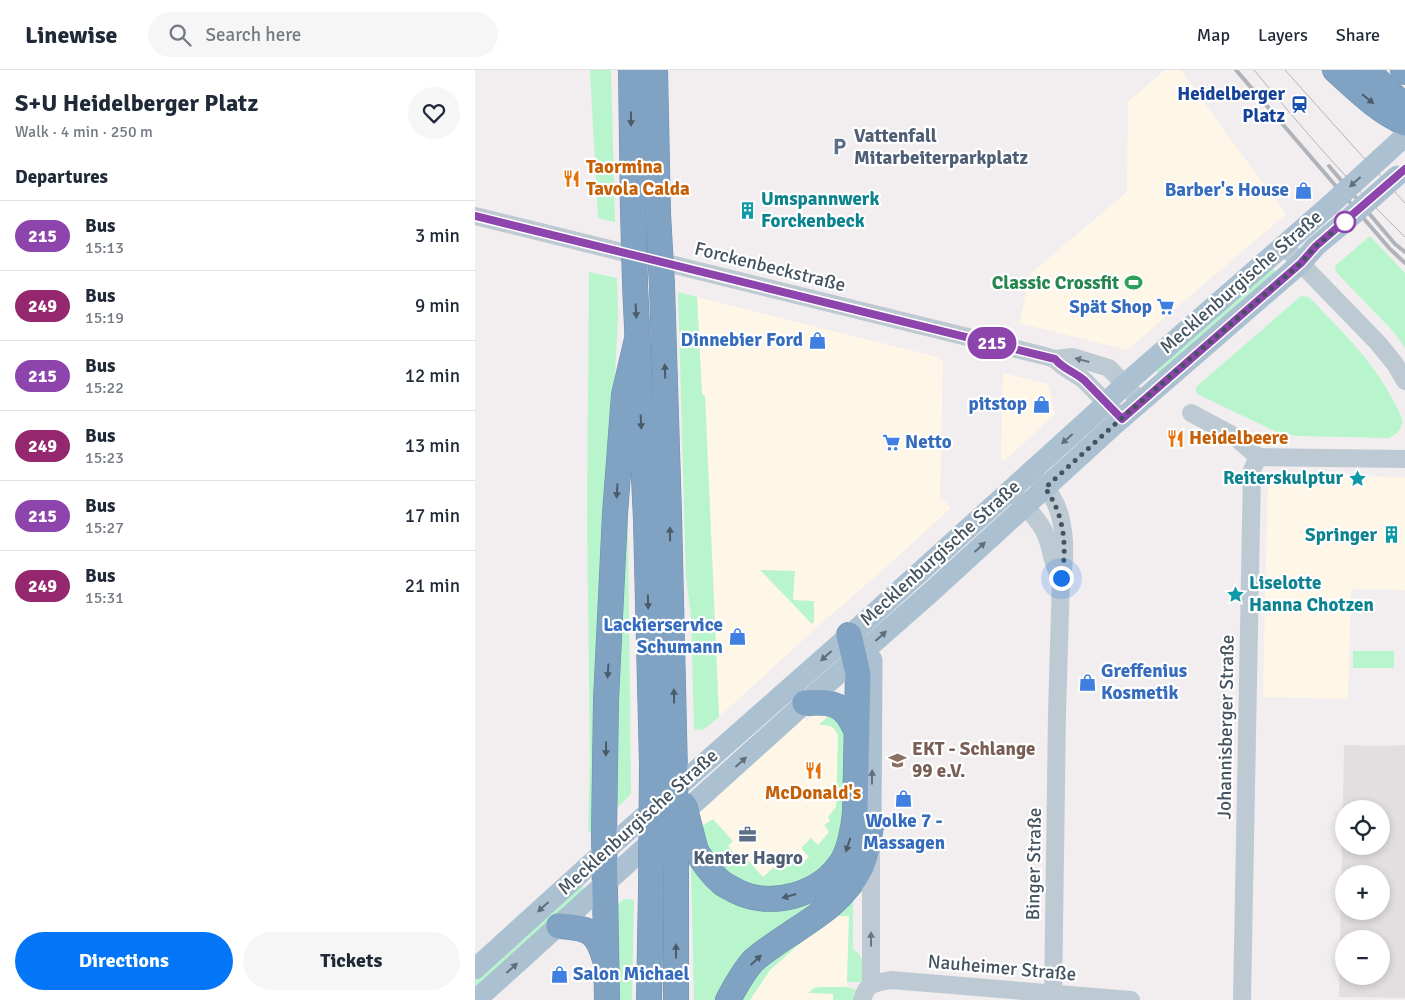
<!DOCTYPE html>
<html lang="en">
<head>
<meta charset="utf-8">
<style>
  body { margin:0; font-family:Signika,sans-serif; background:#f6f6f7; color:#1f2937; height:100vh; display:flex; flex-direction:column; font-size:19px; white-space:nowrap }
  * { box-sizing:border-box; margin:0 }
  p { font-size:16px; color:#747a83 }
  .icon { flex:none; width:28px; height:28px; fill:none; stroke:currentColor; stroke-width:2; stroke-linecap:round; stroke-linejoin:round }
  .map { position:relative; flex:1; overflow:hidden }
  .drawer { display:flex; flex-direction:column; background:#fff; width:475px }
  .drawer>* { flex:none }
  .badge { padding:0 10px; border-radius:16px; font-size:18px; line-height:32px }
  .controls { position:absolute; left:860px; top:730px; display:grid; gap:10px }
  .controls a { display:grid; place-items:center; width:55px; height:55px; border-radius:50%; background:#fff; box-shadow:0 2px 8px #0003; font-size:25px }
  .you { position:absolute; width:25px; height:25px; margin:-12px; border:4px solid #fff; border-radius:50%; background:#1a73e8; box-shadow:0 0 0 8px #1a73e833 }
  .map>.badge { position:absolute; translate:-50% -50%; box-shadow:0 0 0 2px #fff }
  h2 { padding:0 15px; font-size:19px; line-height:45px }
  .round { display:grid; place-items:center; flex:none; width:52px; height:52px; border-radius:26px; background:#f6f6f7 }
  .summary { display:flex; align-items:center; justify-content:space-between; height:85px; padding:0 15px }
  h1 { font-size:24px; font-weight:800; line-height:38px }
  .action { display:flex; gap:10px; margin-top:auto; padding:10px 15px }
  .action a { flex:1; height:58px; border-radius:30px; background:#0376f7; color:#fff; font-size:20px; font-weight:800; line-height:58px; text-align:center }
  .action a+a { background:#f6f6f7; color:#1f2937 }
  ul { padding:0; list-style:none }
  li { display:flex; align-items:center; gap:15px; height:70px; padding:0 15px; border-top:1px solid #e0e1e3 }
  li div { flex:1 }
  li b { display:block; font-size:19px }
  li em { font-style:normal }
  li .badge { min-width:55px; font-weight:700; text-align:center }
  header { display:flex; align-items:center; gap:30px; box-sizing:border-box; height:70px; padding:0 25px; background:#fff; border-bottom:1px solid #e0e1e3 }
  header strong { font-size:24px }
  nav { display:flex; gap:28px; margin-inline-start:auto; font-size:18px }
  .search { width:350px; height:45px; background:#f6f6f7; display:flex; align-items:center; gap:12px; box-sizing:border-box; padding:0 18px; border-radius:28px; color:#747a83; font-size:19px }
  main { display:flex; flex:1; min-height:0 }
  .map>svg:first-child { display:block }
  .commercial { fill:#fef6e6 }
  .education { fill:#e3dfe1; fill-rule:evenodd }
  .green { fill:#b8f5cd }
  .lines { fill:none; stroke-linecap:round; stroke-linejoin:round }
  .highway-casing { stroke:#6c8eb0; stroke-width:26 }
  .minor { stroke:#becad3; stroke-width:18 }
  .major { stroke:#abc0d1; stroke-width:21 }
  .highway { stroke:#80a3c4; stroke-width:25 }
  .tram { stroke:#b0b4ba; stroke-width:1 }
  .rail { stroke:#b0b4ba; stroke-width:4 }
  .highway-bridge-casing { stroke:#6c8eb0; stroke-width:26; stroke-linecap:butt }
  .major-bridge { stroke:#abc0d1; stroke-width:21 }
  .highway-bridge { stroke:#80a3c4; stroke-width:25 }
  .oneway { fill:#4a5b69 }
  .oneway2 { fill:#5e6e7c }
  .oneway3 { fill:#697782 }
  .line-casing { stroke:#fff; stroke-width:11 }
  .line { stroke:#8e44ad; stroke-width:8 }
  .walk { stroke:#44535f; stroke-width:5; stroke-dasharray:0 9 }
  .stop-dot { fill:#fff; stroke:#8e44ad; stroke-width:2.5 }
  .labels { text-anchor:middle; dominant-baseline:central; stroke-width:4.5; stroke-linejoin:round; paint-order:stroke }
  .transit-label { font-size:19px; font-weight:bold; fill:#164399; stroke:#fff; text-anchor:end }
  .service-label { font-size:19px; font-weight:bold; fill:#4e5e75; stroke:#fff; text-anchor:start }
  .food-label { font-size:19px; font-weight:bold; fill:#c56008; stroke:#fff; text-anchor:start }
  .shop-label { font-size:19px; font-weight:bold; fill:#366cbe; stroke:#fff; text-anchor:end }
  .culture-label { font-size:19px; font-weight:bold; fill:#0d838f; stroke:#fff; text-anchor:start }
  .street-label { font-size:19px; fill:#44535f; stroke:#fff }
  .leisure-label { font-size:19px; font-weight:bold; fill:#27864d; stroke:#fff; text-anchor:end }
  .education-label { font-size:19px; font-weight:bold; fill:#785e54; stroke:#fff; text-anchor:start }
</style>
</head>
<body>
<header>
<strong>Linewise</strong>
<div class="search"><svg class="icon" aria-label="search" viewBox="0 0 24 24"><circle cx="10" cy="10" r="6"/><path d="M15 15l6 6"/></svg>Search here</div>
<nav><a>Map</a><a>Layers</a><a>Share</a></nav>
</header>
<main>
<section class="drawer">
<div class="summary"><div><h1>S+U Heidelberger Platz</h1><p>Walk · 4 min · 250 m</p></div><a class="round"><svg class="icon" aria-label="heart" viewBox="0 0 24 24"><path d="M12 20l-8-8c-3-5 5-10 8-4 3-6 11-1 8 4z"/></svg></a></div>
<h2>Departures</h2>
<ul>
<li><span class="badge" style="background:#8e44ad;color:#fff">215</span><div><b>Bus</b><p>15:13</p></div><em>3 min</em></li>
<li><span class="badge" style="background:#95276e;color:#fff">249</span><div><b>Bus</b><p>15:19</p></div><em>9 min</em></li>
<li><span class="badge" style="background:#8e44ad;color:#fff">215</span><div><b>Bus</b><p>15:22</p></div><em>12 min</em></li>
<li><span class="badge" style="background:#95276e;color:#fff">249</span><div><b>Bus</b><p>15:23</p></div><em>13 min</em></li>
<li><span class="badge" style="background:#8e44ad;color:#fff">215</span><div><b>Bus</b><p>15:27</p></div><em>17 min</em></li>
<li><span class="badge" style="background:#95276e;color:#fff">249</span><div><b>Bus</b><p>15:31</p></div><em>21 min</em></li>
</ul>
<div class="action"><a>Directions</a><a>Tickets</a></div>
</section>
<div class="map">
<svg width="930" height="930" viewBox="0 0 930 930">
  <rect width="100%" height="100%" fill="#f2eeef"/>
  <g class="commercial">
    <path d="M690 0H706L754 67 811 144 652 280 544 253 556 203 652 122 653 32Z"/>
    <path d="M222 227 463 287V289L468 290 465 427 476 438 400 507 343 556 244 647 230 326 227 325Z"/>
    <path d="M528 303 573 314 580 344 529 391 526 388Z"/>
    <path d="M793 405 930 407V520L876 519 873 629 788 627Z"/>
    <path d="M345 640 363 642 362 782 270 818 220 746 329 648 332 651Z"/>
    <path d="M356 846H374L372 930H275L295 900Z"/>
  </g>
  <path class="education" d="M869 675 909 676 930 675V928L864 927ZM869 739H906V776H869ZM869 804H906V841H869ZM869 869H906V906H869Z"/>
  <g class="green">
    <path d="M115 0H136L140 152 123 148Z"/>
    <path d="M895 166 930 203V278L918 261 861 202 860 196Z"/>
    <path d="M797 198 801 202 684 304 680 300Z"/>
    <path d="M114 202 142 208 143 247 117 761 113 763 115 692 112 447Z"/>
    <path d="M203 222 222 227 227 325H230L244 647 228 660 219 659 216 547 211 507Z"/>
    <path d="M826 226 834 227C866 261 901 293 921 336 924 342 928 348 927 354 925 361 920 365 914 368L823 366 804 363 724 325 721 322V317Z"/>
    <path d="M150 404 153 454 156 724 138 742Z"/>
    <path d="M285 500 320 501 318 530 339 531V552L337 554Z"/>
    <rect x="878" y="581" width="41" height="17"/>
    <path d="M359 640 369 648 368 766 346 802 300 822 247 804 222 759 238 749 258 771 253 776 265 789 269 786 288 807 313 785 324 796 334 787 326 778 336 768 343 775 354 762 349 755 355 751 353 747 361 737 363 666C360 656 354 655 344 655Z"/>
    <path d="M219 795 255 828 364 817 246 930H219L216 796Z"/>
    <path d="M386 803 388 823 378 824V879C392 889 388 897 387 912H372L374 846H356L295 900 275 930H258L265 918Z"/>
    <path d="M108 814 109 821 0 919V911Z"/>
    <path d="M149 829 159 830 157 930H137L136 840Z"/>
    <path d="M345 917H372L382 920 378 930H358V924L333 923 339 918Z"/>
  </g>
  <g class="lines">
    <defs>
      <g id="highway">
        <path d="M156 0 158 141"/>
        <path d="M180 0 183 144"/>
        <path d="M860 0C882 20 903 41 930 53"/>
        <path d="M892 0 930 37"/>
        <path d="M928 0 930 2"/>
        <path d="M160 214 171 450 177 694"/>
        <path d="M187 216 194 445 200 703"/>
        <path d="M330 633C343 632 360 631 370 642 375 647 378 654 381 660"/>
        <path d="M221 781C229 793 236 804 247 813 251 816 256 818 261 821 296 839 347 825 368 790 375 778 379 755 380 742L383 604 374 565"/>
        <path d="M201 798V930"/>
        <path d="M84 856C113 858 122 860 130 890"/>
        <path d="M132 930 129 765 131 630 140 444 149 325 162 269"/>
        <path d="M174 930 176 820"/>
        <path d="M253 930C260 917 268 902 278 891 288 882 303 872 315 864 344 845 370 829 386 797 392 784 394 769 396 756"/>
      </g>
    </defs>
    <use href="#highway" class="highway-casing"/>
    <g class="minor">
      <path d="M0 146 570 286 580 289 598 287 634 298 666 332"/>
      <path d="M808 175 903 273 920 294 930 311"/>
      <path d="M580 289C588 299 599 302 609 310L647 349"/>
      <path d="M716 343 759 366 783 387 930 389"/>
      <path d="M562 409C567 415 573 421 577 427 590 448 592 485 586 508L582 643 578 930"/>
      <path d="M541 426C550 437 563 448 569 461 576 474 576 490 583 503"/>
      <path d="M396 915 405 912 416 910 656 930"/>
      <path d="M387 930 391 920 396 915V781"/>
      <path d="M767 930 777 400 783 387"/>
    </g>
    <g class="major">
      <path d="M905 89 930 66"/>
      <path d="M381 572 397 590 396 756"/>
      <path d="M0 899 130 781 392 550 624 340 649 315 855 135"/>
      <path d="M1 930 330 633 455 523 639 355 826 193 841 176 871 151"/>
    </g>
    <use href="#highway" class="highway"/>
    <g class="tram">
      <path d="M779 0C827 58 876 115 930 167"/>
      <path d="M810 0 879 77 930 133"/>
    </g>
    <g class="rail">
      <path d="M761 0 915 179 930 193"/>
      <path d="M854 96 920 174 930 182"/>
    </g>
    <defs>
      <g id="highway-bridge">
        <path d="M158 141 160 214"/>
        <path d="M183 144 187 216"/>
        <path d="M200 703 201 798"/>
        <path d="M209 735 221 781"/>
        <path d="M176 820 177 694"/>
      </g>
    </defs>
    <use href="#highway-bridge" class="highway-bridge-casing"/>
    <g class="major-bridge">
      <path d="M855 135 905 89"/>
      <path d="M871 151 922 106"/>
    </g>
    <use href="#highway-bridge" class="highway-bridge"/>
  </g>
  <defs><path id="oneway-solid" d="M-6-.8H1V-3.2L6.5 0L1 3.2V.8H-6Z" transform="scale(1.25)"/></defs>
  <g class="oneway">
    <use href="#oneway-solid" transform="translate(893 29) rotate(39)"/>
    <use href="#oneway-solid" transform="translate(156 49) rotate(89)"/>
    <use href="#oneway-solid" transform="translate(161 241) rotate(87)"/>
    <use href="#oneway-solid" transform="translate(190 301) rotate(-92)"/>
    <use href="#oneway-solid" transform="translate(166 352) rotate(87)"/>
    <use href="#oneway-solid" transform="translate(142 421) rotate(94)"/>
    <use href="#oneway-solid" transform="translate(195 464) rotate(-91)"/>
    <use href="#oneway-solid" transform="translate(173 532) rotate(89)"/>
    <use href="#oneway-solid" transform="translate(133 601) rotate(93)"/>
    <use href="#oneway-solid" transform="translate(199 626) rotate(-91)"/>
    <use href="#oneway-solid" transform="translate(131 679) rotate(91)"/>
    <use href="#oneway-solid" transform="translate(373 775) rotate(108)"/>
    <use href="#oneway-solid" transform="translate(314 826) rotate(164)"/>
    <use href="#oneway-solid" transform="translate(201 881) rotate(-90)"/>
    <use href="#oneway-solid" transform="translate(281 890) rotate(-43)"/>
  </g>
  <g class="oneway2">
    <use href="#oneway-solid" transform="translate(880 112) rotate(138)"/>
    <use href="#oneway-solid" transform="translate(592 369) rotate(139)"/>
    <use href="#oneway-solid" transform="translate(505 477) rotate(-43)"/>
    <use href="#oneway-solid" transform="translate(406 566) rotate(-42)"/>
    <use href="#oneway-solid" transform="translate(351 586) rotate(138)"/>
    <use href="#oneway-solid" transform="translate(266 692) rotate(-42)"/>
    <use href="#oneway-solid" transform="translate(397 707) rotate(-89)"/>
    <use href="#oneway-solid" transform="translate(68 837) rotate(138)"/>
    <use href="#oneway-solid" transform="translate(37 898) rotate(-42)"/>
  </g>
  <g class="oneway3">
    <use href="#oneway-solid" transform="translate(607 290) rotate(-165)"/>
    <use href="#oneway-solid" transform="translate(396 869) rotate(-90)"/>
  </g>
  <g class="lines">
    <defs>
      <path id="line" d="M0 146 580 289C588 299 598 301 609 310L647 349 826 193 841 176 930 99"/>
    </defs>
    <use href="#line" class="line-casing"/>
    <use href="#line" class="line"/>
    <path class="walk" d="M586 508C593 478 589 443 570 418L639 355 826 193 841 176 871 151 870 152"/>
  </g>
  <defs>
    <symbol id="station-bare" viewBox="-9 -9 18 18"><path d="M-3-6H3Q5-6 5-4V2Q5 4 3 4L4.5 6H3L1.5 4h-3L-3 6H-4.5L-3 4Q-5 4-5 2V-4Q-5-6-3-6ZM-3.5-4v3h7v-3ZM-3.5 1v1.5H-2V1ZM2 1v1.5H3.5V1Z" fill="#1a4fb4" stroke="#fff" stroke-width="2.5" paint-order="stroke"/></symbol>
    <symbol id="parking-bare" viewBox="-9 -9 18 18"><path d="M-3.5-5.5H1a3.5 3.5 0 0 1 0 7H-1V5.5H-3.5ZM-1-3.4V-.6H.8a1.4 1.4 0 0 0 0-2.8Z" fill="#5c6f8a" stroke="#fff" stroke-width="2.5" paint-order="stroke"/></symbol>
    <symbol id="restaurant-bare" viewBox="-9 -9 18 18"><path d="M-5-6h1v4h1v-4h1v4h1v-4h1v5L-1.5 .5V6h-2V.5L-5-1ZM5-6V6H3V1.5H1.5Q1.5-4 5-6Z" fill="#e8710a" stroke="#fff" stroke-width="2.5" paint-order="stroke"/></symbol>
    <symbol id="shop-bare" viewBox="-9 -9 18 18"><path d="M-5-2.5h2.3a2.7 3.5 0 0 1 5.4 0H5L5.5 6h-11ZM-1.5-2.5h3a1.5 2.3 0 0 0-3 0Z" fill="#3f7fe0" stroke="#fff" stroke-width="2.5" paint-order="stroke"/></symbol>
    <symbol id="building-bare" viewBox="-9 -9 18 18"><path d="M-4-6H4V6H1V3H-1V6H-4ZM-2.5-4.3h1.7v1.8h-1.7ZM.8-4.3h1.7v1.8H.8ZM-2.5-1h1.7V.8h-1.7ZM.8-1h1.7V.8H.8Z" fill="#0f9aa8" stroke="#fff" stroke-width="2.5" paint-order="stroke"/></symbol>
    <symbol id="stadium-bare" viewBox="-9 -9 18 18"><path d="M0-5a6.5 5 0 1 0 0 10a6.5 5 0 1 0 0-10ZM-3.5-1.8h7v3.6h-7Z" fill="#2e9e5b" stroke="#fff" stroke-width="2.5" paint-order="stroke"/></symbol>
    <symbol id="supermarket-bare" viewBox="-9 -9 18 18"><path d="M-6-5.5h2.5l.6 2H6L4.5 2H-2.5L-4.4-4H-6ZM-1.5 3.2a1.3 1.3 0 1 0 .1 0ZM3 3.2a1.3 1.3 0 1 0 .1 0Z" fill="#3f7fe0" stroke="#fff" stroke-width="2.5" paint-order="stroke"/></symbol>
    <symbol id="sight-bare" viewBox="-9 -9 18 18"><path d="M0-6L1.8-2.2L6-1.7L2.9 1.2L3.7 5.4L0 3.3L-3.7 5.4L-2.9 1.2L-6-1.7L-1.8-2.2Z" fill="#0f9aa8" stroke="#fff" stroke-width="2.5" paint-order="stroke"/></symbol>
    <symbol id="school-bare" viewBox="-9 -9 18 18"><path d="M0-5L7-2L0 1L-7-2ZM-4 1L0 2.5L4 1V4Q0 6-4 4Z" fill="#8d6e63" stroke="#fff" stroke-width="2.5" paint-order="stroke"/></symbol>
    <symbol id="office-bare" viewBox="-9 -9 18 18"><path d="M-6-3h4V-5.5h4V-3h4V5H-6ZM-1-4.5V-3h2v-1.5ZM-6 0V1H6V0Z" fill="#5c6f8a" stroke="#fff" stroke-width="2.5" paint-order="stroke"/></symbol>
  </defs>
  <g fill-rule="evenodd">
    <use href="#station-bare" x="812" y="22" width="25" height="25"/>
    <use href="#parking-bare" x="352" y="64" width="25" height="25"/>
    <use href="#restaurant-bare" x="84" y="96" width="25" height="25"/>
    <use href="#shop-bare" x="816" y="108" width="25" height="25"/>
    <use href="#building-bare" x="260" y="128" width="25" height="25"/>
    <use href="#stadium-bare" x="646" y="200" width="25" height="25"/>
    <use href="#supermarket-bare" x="678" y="224" width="25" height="25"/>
    <use href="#shop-bare" x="330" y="258" width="25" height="25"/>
    <use href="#shop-bare" x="554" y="322" width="25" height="25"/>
    <use href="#restaurant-bare" x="688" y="356" width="25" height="25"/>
    <use href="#supermarket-bare" x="404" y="360" width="25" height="25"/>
    <use href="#sight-bare" x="870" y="396" width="25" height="25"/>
    <use href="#building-bare" x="904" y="452" width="25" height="25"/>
    <use href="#sight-bare" x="748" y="512" width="25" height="25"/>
    <use href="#shop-bare" x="250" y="554" width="25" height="25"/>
    <use href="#shop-bare" x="600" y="600" width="25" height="25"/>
    <use href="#school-bare" x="410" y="678" width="25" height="25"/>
    <use href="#restaurant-bare" x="326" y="688" width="25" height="25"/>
    <use href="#shop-bare" x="416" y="716" width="25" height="25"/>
    <use href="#office-bare" x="260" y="752" width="25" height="25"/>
    <use href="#shop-bare" x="72" y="892" width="25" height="25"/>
  </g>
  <circle class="stop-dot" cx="870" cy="152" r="10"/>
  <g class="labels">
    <g class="transit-label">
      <text x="810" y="24">Heidelberger<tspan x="810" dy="22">Platz</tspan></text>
    </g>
    <g class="service-label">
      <text x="379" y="66">Vattenfall<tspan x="379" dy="22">Mitarbeiterparkplatz</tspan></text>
      <text x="273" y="788" text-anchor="middle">Kenter Hagro</text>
    </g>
    <g class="food-label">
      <text x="111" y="97">Taormina<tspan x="111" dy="22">Tavola Calda</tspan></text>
      <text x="714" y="368">Heidelbeere</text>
      <text x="338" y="723" text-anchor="middle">McDonald's</text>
    </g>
    <g class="shop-label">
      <text x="814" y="120">Barber's House</text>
      <text x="677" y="237">Spät Shop</text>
      <text x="328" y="270">Dinnebier Ford</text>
      <text x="552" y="334">pitstop</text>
      <text x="430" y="372" text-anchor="start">Netto</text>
      <text x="248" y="555">Lackierservice<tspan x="248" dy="22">Schumann</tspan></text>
      <text x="626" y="601" text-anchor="start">Greffenius<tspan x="626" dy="22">Kosmetik</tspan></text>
      <text x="429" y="751" text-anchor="middle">Wolke 7 -<tspan x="429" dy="22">Massagen</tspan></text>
      <text x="98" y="904" text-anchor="start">Salon Michael</text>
    </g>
    <g class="culture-label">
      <text x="286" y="129">Umspannwerk<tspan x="286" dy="22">Forckenbeck</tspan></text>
      <text x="868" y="408" text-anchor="end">Reiterskulptur</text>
      <text x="902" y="465" text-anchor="end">Springer</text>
      <text x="774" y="513">Liselotte<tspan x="774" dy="22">Hanna Chotzen</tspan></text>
    </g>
    <g class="street-label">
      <text transform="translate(295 197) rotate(14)">Forckenbeckstraße</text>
      <text transform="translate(766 212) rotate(-41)">Mecklenburgische Straße</text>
      <text transform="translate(465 483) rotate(-42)">Mecklenburgische Straße</text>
      <text transform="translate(751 657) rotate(-89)">Johannisberger Straße</text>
      <text transform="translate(163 752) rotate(-42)">Mecklenburgische Straße</text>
      <text transform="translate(559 794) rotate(-89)">Binger Straße</text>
      <text transform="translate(527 898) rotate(5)">Nauheimer Straße</text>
    </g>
    <g class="leisure-label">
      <text x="644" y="213">Classic Crossfit</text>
    </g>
    <g class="education-label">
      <text x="437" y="679">EKT - Schlange<tspan x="437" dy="22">99 e.V.</tspan></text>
    </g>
  </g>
</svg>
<div class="controls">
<a><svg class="icon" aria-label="locate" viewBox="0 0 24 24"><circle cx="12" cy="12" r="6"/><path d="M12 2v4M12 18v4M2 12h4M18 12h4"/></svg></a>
<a>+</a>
<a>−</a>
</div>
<div class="you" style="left:586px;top:508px"></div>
<b class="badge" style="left:517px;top:273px;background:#8e44ad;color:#fff">215</b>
</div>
</main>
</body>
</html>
